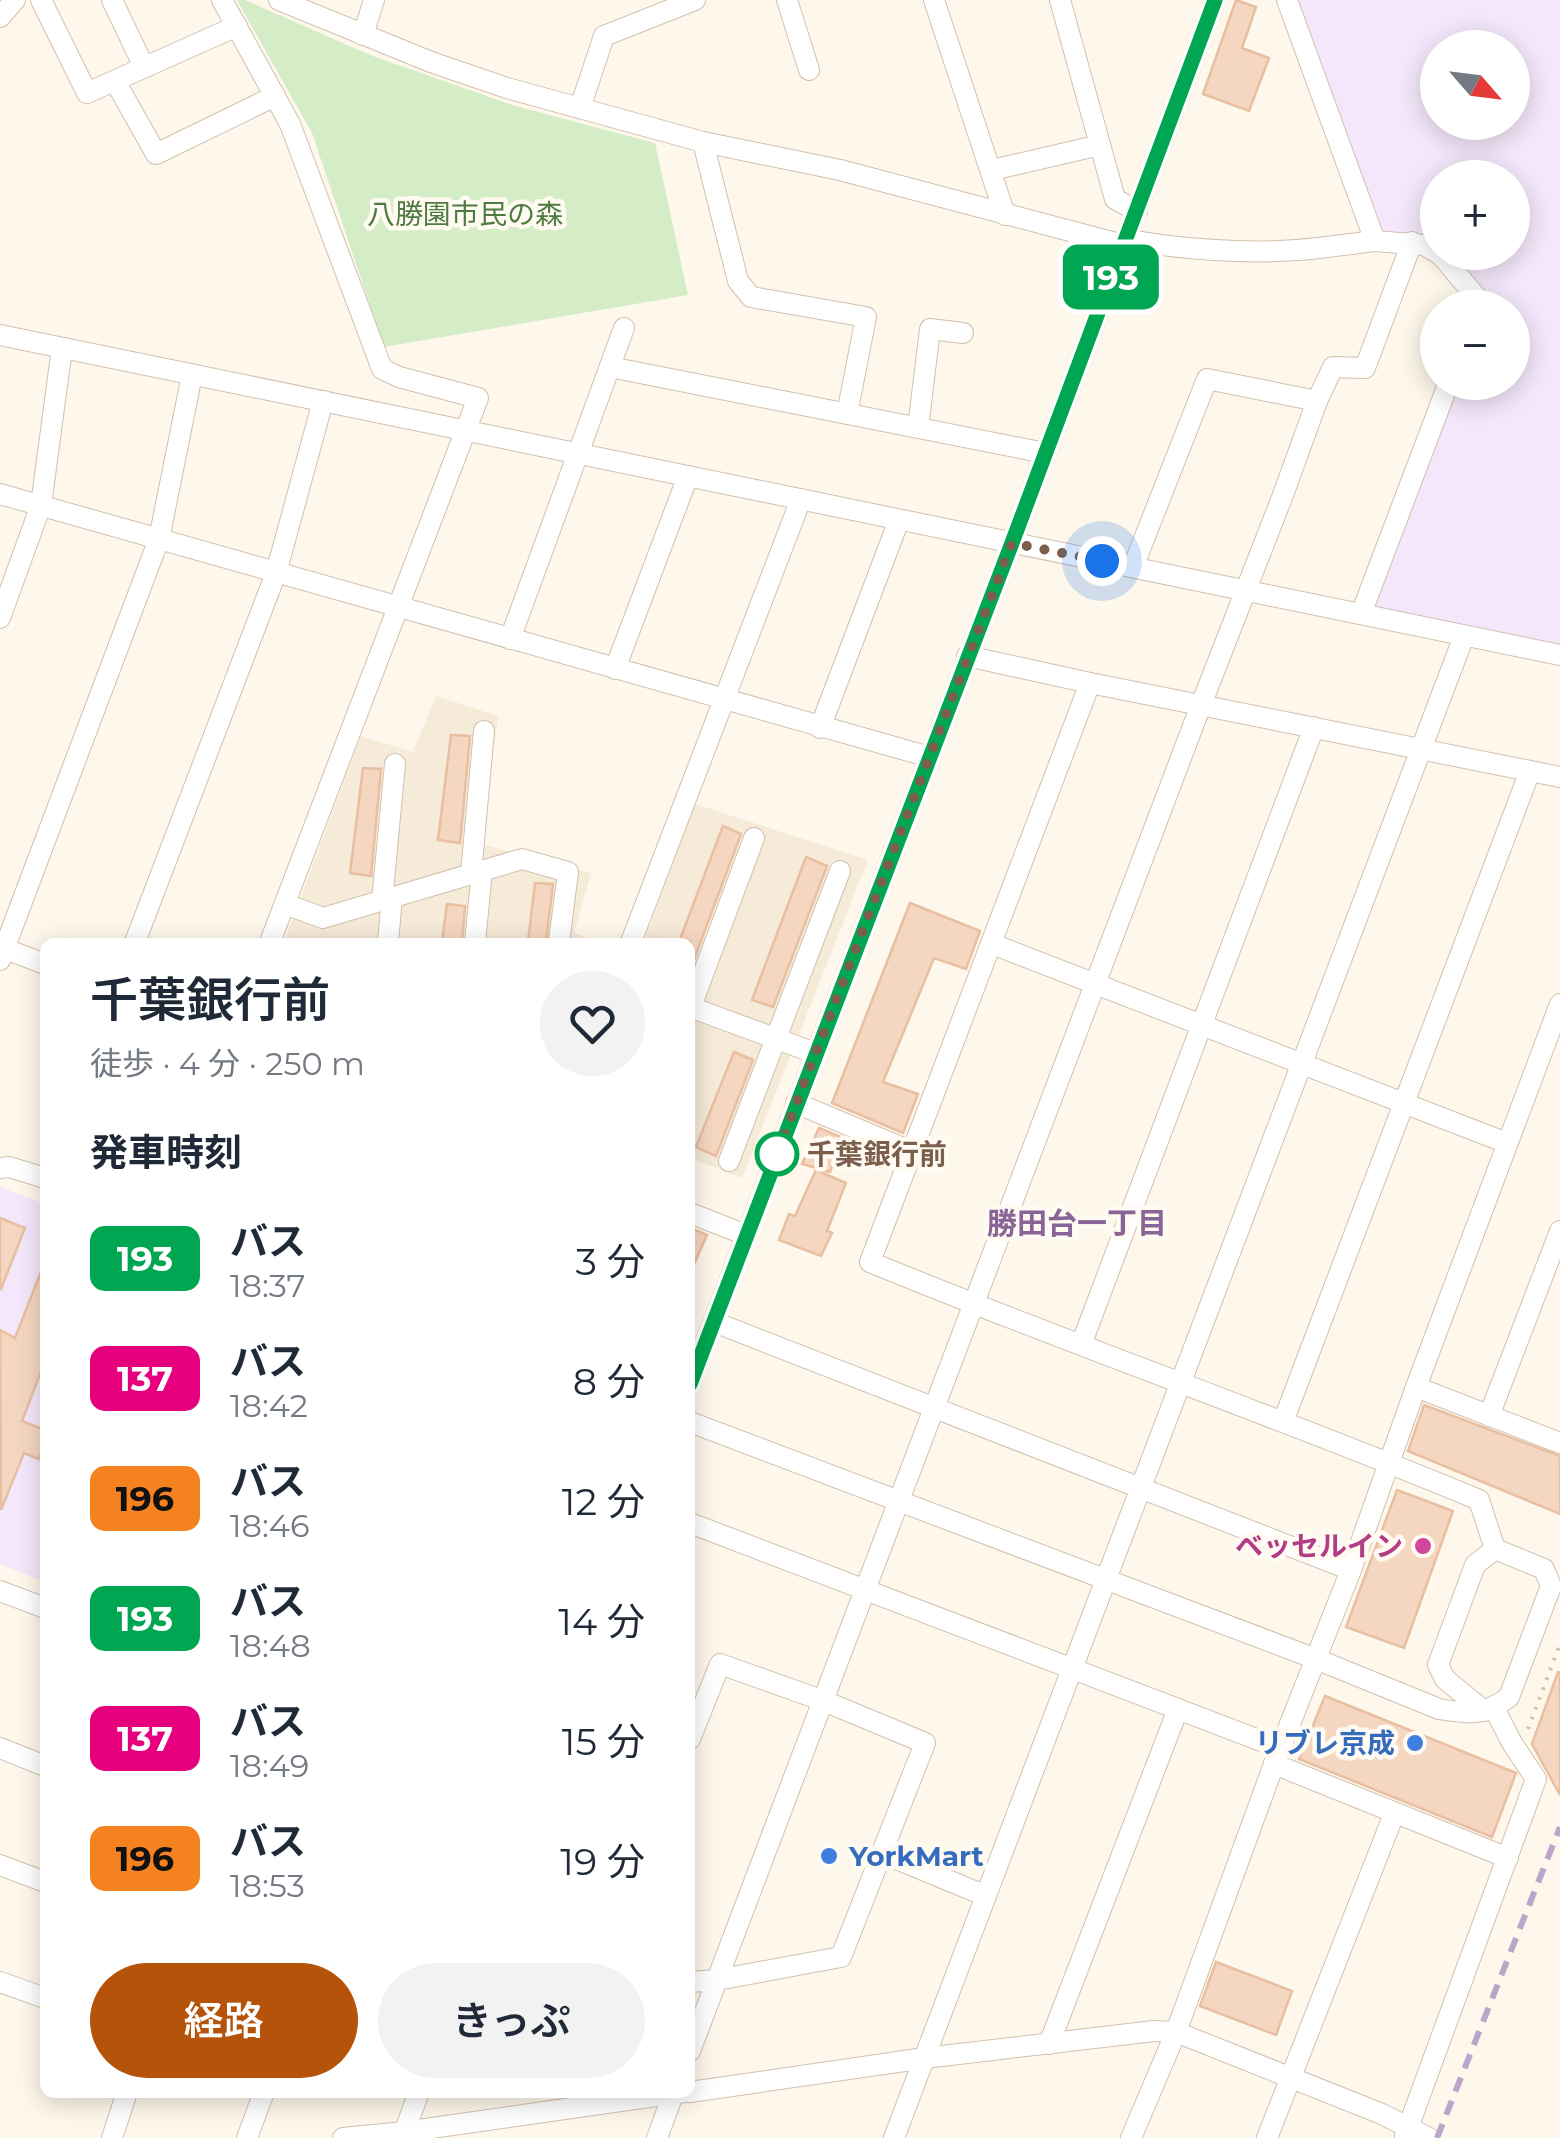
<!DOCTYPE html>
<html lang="ja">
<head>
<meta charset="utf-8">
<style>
  body { margin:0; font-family:Montserrat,"Noto Sans JP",sans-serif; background:#f2f2f3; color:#1f2937; height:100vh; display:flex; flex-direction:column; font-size:38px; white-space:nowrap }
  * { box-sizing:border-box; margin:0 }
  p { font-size:32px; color:#747a83 }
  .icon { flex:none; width:55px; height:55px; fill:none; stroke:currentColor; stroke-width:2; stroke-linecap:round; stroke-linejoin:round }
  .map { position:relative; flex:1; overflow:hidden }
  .side { position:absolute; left:40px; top:938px; width:655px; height:1160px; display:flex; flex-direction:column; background:#fff; border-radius:15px; box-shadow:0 5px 25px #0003 }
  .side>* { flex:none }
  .badge { padding:0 20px; border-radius:15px; font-size:35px; line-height:65px }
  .needle { width:65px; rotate:118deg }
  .buttons { position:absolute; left:1420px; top:30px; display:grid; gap:20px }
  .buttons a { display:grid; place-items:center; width:110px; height:110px; border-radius:50%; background:#fff; box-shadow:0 5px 25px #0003; font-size:50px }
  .you { position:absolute; width:50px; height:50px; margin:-25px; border:8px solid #fff; border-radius:50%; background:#1a73e8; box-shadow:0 0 0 15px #1a73e833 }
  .map>.badge { position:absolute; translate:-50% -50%; box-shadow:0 0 0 5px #fff }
  h2 { padding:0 50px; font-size:38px; line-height:90px }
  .round { display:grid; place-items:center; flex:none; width:105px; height:105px; border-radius:52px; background:#f2f2f3 }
  .overview { display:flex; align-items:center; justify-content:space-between; height:170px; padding:0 50px }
  h1 { font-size:48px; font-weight:600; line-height:75px }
  .primary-button { display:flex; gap:20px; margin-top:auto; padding:20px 50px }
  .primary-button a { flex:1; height:115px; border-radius:60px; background:#b45309; color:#fff; font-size:40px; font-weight:600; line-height:115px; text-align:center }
  .primary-button a+a { background:#f2f2f3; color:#1f2937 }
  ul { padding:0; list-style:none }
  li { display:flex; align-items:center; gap:30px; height:120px; padding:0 50px }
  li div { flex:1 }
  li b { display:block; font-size:38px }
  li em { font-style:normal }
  li .badge { min-width:110px; font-weight:700; text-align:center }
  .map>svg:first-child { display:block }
  .residential { fill:#f6ead8 }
  .education { fill:#f4e7fb; fill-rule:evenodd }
  .green { fill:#d5edc7 }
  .building { fill:#f5d7c1; stroke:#e8bfa0; stroke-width:2.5 }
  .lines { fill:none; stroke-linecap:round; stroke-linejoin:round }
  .minor-casing { stroke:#d2c0ae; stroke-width:22 }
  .path { stroke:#dbbba2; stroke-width:4; stroke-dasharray:2.5 8; stroke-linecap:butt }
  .minor { stroke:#fff; stroke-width:20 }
  .rail { stroke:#bba6ca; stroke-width:6; stroke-dasharray:15 10; stroke-linecap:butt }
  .line-casing { stroke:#fff; stroke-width:22 }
  .line { stroke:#00a651; stroke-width:15 }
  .walk { stroke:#7b5e4b; stroke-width:10; stroke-dasharray:0 18 }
  .stop-dot { fill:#fff; stroke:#00a651; stroke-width:5 }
  .hotel-dot { fill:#d1479c; stroke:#fffbf2; stroke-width:4 }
  .shop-dot { fill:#3f7fe0; stroke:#fffbf2; stroke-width:4 }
  .labels { text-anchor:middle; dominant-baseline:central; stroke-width:9; stroke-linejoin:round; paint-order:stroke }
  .park-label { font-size:28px; fill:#4e7b3f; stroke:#fffbf2 }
  .stop-label { font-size:28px; font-weight:bold; fill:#7b5e4b; stroke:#fffbf2; text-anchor:start }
  .hotel-label { font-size:28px; font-weight:bold; fill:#b23c85; stroke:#fffbf2; text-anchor:end }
  .shop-label { font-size:28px; font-weight:bold; fill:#366cbe; stroke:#fffbf2; text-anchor:end }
  .neighbourhood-label { font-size:30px; font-weight:bold; fill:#886497; stroke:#fffbf2 }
</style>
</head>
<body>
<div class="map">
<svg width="1560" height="2138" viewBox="0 0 1560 2138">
  <rect width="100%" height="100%" fill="#fef7eb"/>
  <g class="residential">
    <path d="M436 696 498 716 481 844 591 873 574 933 596 942H284L361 736 413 752Z"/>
    <path d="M695 804 868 860 742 1178 690 1158V942H644Z"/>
  </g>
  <g class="education">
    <path d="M1295 0H1560V645L1376 607 1375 601 1456 383 1512 382V308L1484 307 1450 253 1512 252V178H1438L1437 243 1386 233 1376 222ZM1438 48H1512V122H1438Z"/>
    <path d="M0 1187 45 1204V1582L0 1564Z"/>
  </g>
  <path class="green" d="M237 0H245L370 55 512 105 655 143 688 295 384 347 312 133Z"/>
  <g class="building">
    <path d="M1236 0 1256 7 1242 48 1269 58 1249 111 1203 94Z"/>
    <path d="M451 735 470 736 460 843 438 840Z"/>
    <path d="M363 768 381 769 371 876 350 873Z"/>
    <path d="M723 826 741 834 690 970V942H679Z"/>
    <path d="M806 857 827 866 773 1007 752 1000Z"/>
    <path d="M535 883 553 884 546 942H528Z"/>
    <path d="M910 903 980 931 966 969 934 958 883 1082 918 1094 903 1133 832 1103Z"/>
    <path d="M447 904 465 906 462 942H442Z"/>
    <path d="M734 1052 753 1060 716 1156 696 1147Z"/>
    <path d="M819 1128 843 1138 830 1172 802 1164Z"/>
    <path d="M816 1170 846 1183 827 1231 832 1233 821 1256 779 1240 789 1214 795 1216Z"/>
    <path d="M0 1218 25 1228 1 1289 0 1288Z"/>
    <path d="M690 1228 707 1235 690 1273Z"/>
    <path d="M44 1264 45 1361 22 1421 45 1430V1443L39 1459 24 1453 1 1510 0 1330 15 1338Z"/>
    <path d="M1424 1405 1560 1456V1514L1408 1451Z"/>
    <path d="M1397 1490 1453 1511 1404 1648 1346 1627Z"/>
    <path d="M1558 1672 1560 1673V1795L1532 1744Z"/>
    <path d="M1325 1696 1516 1773 1492 1837 1299 1759Z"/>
    <path d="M1216 1962 1292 1991 1276 2035 1200 2006Z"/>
  </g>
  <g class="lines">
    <defs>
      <g id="minor">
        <path d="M41 0 87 93 237 26"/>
        <path d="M112 0 144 67"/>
        <path d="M222 0 290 124 382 369 399 377 478 398 270 942"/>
        <path d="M279 0 431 62 507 88 703 142 840 170 1123 245"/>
        <path d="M787 0 809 70"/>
        <path d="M934 0 1005 215"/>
        <path d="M1060 0 1115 199 1137 211"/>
        <path d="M0 17 15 0"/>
        <path d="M363 35 374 0"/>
        <path d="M115 81 156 154 275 96"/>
        <path d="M580 108 604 36 695 0"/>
        <path d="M703 142 738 281 751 297 866 317 847 414"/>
        <path d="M992 170 1100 145"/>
        <path d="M1125 239C1176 249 1245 254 1297 250 1323 248 1349 244 1375 241L1287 0"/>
        <path d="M1375 241 1424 245 1441 255 1477 298 1476 308"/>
        <path d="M0 335 1560 655"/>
        <path d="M610 367 1045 453"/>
        <path d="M918 428 930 329 963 333"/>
        <path d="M0 494 930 757"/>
        <path d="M1133 567 1207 379 1317 401"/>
        <path d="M1361 614 1449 382"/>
        <path d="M0 618 41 505 62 348"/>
        <path d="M510 639 624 328"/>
        <path d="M967 656 1090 683 1560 777"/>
        <path d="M615 669 688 476"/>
        <path d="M1090 683 870 1262C1071 1345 1278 1416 1479 1500L1495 1549"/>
        <path d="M820 728 899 520"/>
        <path d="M471 874 484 731"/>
        <path d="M382 901 395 764"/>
        <path d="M285 904 323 918 522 859 568 872 559 942"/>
        <path d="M135 942 276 573 323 401"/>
        <path d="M388 942 392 897"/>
        <path d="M475 942 482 871"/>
        <path d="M631 942 801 499"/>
        <path d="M992 944 1507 1143"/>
        <path d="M0 947 45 964"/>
        <path d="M0 960 159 539 192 375"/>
        <path d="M690 1007 815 1053"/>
        <path d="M690 1009 754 838"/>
        <path d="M796 1103 912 1152"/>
        <path d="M729 1161 840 871"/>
        <path d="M0 1168 9 1167 45 1178"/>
        <path d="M690 1213 746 1235"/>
        <path d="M714 1322 1351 1570"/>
        <path d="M1081 1345 1314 727"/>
        <path d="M690 1383 1012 543 1215 0"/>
        <path d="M1416 1387 1560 1443"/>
        <path d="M1489 1416 1560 1231"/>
        <path d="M690 1422 1316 1659 1439 1709C1469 1714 1484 1716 1509 1697L1551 1586 1544 1569 1495 1549 1475 1565 1438 1665 1445 1679 1484 1711"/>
        <path d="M1283 1422 1530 771"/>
        <path d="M690 1523 1280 1748"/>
        <path d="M0 1591 45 1608"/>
        <path d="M690 1739 720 1664 824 1701 925 1743 841 1957 717 1980 690 1982"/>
        <path d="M0 1748 45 1766"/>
        <path d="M1274 1764 1508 1858"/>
        <path d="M882 1853 986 1896"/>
        <path d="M0 1865 45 1882"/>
        <path d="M0 1982 45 1998"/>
        <path d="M1049 2044 1178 1709"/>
        <path d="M690 2051 1201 705 1283 495 1317 401 1333 367 1365 368 1412 242"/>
        <path d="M690 2092 925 2058 1154 2031 1176 2032 1382 2114 1429 2138"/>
        <path d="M1405 2136 1536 1779 1512 1743 1494 1708"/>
        <path d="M112 2138 127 2092"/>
        <path d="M247 2138 264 2092"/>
        <path d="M343 2138 404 2132 684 2092"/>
        <path d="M402 2138 419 2092"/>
        <path d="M657 2138 674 2092"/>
        <path d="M894 2138 1464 636"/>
        <path d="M1131 2138 1176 2032 1274 1764 1351 1570 1416 1387 1560 1004"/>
        <path d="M1267 2138 1394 1814"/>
      </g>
    </defs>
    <use href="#minor" class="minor-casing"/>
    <path class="path" d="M1528 1729 1560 1644"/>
    <use href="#minor" class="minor"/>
    <path class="rail" d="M1437 2138 1560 1827"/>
  </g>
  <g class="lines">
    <defs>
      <path id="line" d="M690 1384 1012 543 1215 0"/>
    </defs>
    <use href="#line" class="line-casing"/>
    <use href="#line" class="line"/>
    <path class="walk" d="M777 1154 771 1169 1012 543 1102 561"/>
  </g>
  <circle class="stop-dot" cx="777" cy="1154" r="20"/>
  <circle class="hotel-dot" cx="1423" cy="1546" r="10"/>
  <g class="shop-dot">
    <circle cx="1415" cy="1743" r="10"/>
    <circle cx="829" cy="1856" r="10"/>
  </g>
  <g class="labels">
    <g class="park-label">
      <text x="465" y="214">八勝園市民の森</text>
    </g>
    <g class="stop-label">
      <text x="807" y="1154">千葉銀行前</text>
    </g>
    <g class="hotel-label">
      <text x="1403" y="1546">ベッセルイン</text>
    </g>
    <g class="shop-label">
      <text x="1395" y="1743">リブレ京成</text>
      <text x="849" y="1856" text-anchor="start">YorkMart</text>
    </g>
    <g class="neighbourhood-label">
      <text x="1077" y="1223">勝田台一丁目</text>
    </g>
  </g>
</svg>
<div class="buttons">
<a><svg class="needle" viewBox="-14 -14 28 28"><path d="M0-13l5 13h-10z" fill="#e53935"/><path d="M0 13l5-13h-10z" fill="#747a83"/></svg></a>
<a>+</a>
<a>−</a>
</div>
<div class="you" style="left:1102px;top:561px"></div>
<b class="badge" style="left:1111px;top:277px;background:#00a651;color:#fff">193</b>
<section class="side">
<div class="overview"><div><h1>千葉銀行前</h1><p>徒歩 · 4 分 · 250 m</p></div><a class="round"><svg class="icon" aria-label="heart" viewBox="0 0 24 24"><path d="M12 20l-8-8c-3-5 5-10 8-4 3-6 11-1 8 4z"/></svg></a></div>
<h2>発車時刻</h2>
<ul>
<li><span class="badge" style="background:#00a651;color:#fff">193</span><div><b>バス</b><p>18:37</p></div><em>3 分</em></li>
<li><span class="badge" style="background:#e6007e;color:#fff">137</span><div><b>バス</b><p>18:42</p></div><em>8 分</em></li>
<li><span class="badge" style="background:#f58220;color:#111">196</span><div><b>バス</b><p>18:46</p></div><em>12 分</em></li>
<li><span class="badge" style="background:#00a651;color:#fff">193</span><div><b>バス</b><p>18:48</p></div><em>14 分</em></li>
<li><span class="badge" style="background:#e6007e;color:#fff">137</span><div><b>バス</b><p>18:49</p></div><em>15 分</em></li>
<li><span class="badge" style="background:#f58220;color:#111">196</span><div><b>バス</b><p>18:53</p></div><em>19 分</em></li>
</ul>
<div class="primary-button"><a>経路</a><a>きっぷ</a></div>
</section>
</div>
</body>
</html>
